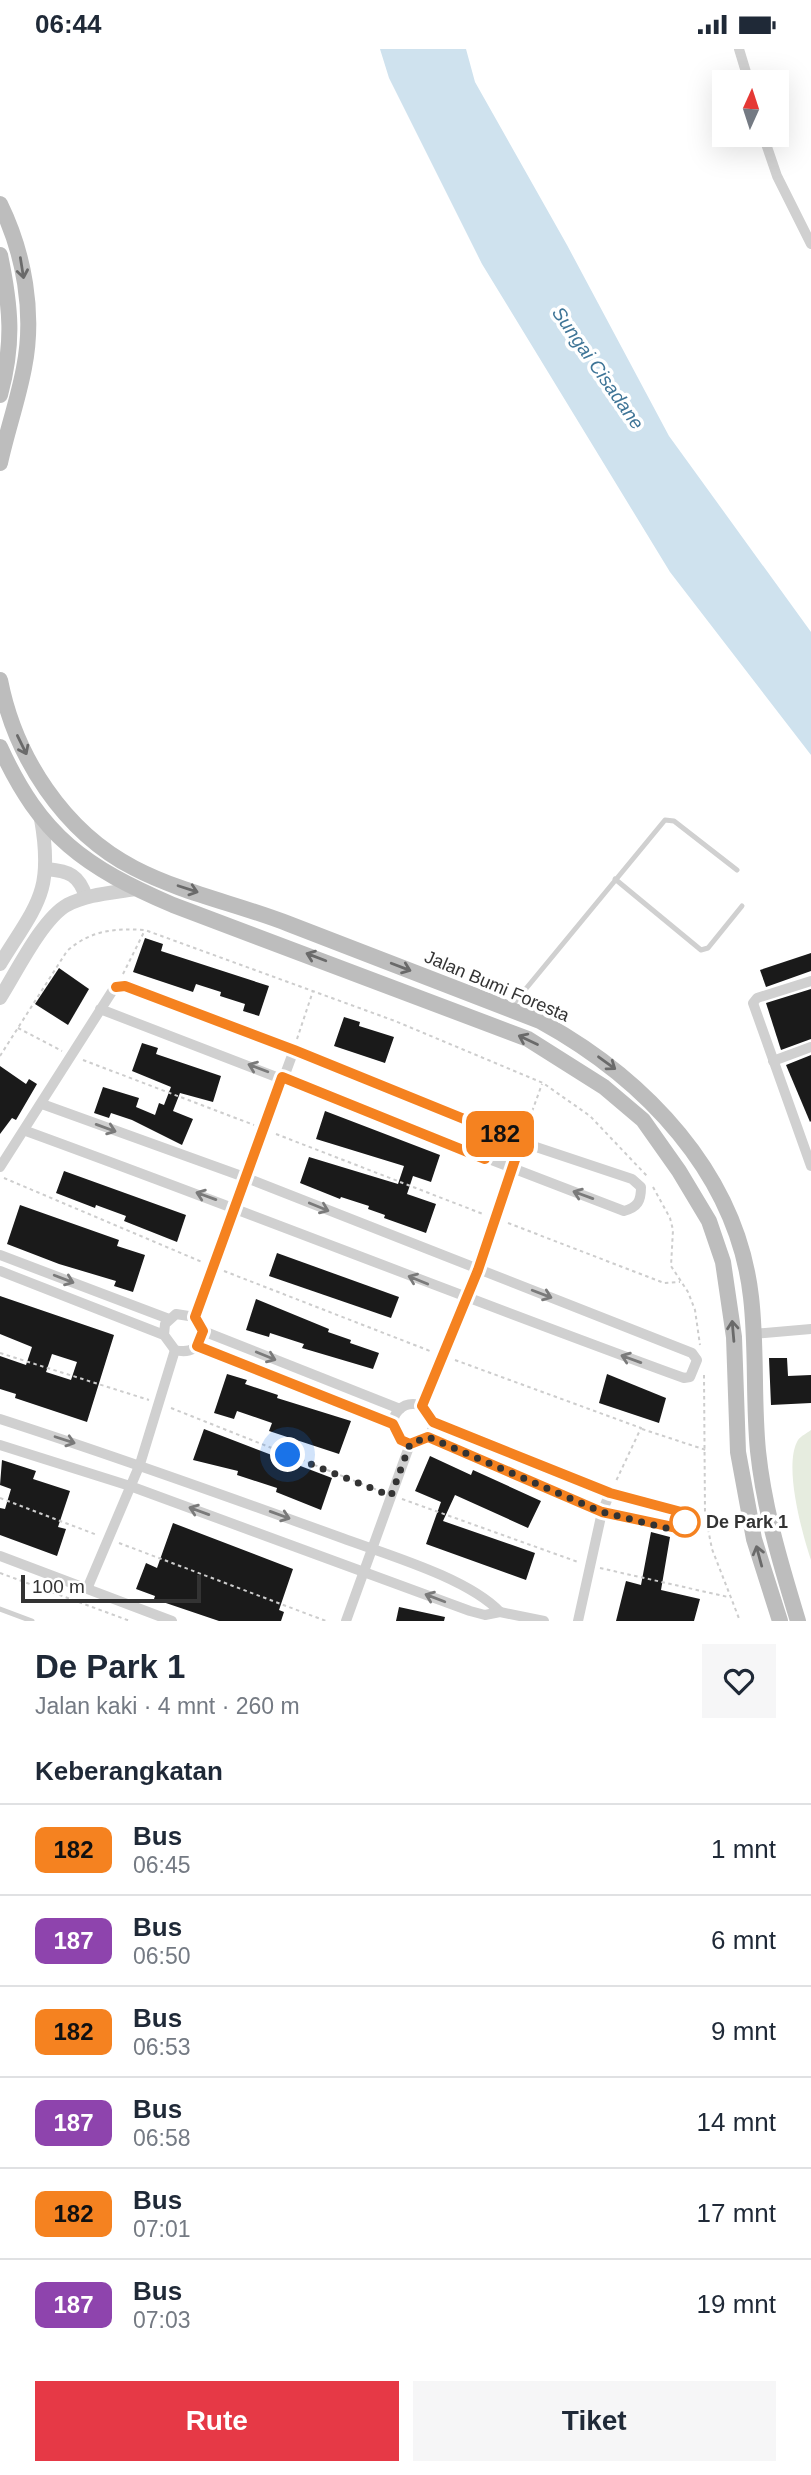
<!DOCTYPE html>
<html lang="id">
<head>
<meta charset="utf-8">
<style>
  body { margin:0; font-family:Helvetica,sans-serif; background:#f6f6f7; color:#1f2937; height:100vh; display:flex; flex-direction:column; font-size:26px; white-space:nowrap }
  * { box-sizing:border-box; margin:0 }
  p { font-size:23px; color:#747a83 }
  .icon { flex:none; width:38px; height:38px; fill:none; stroke:currentColor; stroke-width:2; stroke-linecap:round; stroke-linejoin:round }
  .map { position:relative; height:1572px; overflow:hidden }
  .side { display:flex; flex-direction:column; background:#fff; flex:1 }
  .side>* { flex:none }
  .badge { padding:0 14px; border-radius:10px; font-size:24px; line-height:46px }
  .needle { width:46px; rotate:3deg }
  .buttons { position:absolute; left:712px; top:21px; display:grid; gap:14px }
  .buttons a { display:grid; place-items:center; width:77px; height:77px; border-radius:0px; background:#fff; box-shadow:0 7px 28px #0002; font-size:35px }
  .scale { position:absolute; left:21px; bottom:18px; width:180px; box-sizing:border-box; padding-left:7px; border:4px solid #333; border-top:0; font-size:19px; line-height:24px; white-space:nowrap; color:#333; -webkit-text-stroke:5px #fff; paint-order:stroke }
  .you { position:absolute; width:35px; height:35px; margin:-18px; border:5px solid #fff; border-radius:50%; background:#1a73e8; box-shadow:0 0 0 10px #1a73e833 }
  .map>.badge { position:absolute; translate:-50% -50%; box-shadow:0 0 0 4px #fff }
  h2 { padding:0 35px; font-size:26px; line-height:63px }
  .round { display:grid; place-items:center; flex:none; width:74px; height:74px; border-radius:0px; background:#f6f6f7 }
  .headline { display:flex; align-items:center; justify-content:space-between; height:119px; padding:0 35px }
  h1 { font-size:33px; font-weight:700; line-height:52px }
  .button { display:flex; gap:14px; margin-top:auto; padding:14px 35px }
  .button a { flex:1; height:80px; border-radius:0px; background:#e63946; color:#fff; font-size:28px; font-weight:700; line-height:80px; text-align:center }
  .button a+a { background:#f6f6f7; color:#1f2937 }
  ul { padding:0; list-style:none }
  li { display:flex; align-items:center; gap:21px; height:91px; padding:0 35px; border-top:2px solid #e0e1e3 }
  li div { flex:1 }
  li b { display:block; font-size:26px }
  li em { font-style:normal }
  li .badge { min-width:77px; font-weight:700; text-align:center }
  .status { display:flex; justify-content:space-between; align-items:center; height:49px; padding:0 35px; background:#fff; direction:ltr }
  .status svg { height:19px; fill:currentColor }
  .map>svg:first-child { display:block }
  .green { fill:#e6ecdf }
  .water { fill:#cfe2ee }
  .building { fill:#1a1a1a; fill-rule:evenodd }
  .lines { fill:none; stroke-linecap:round; stroke-linejoin:round }
  .path { stroke:#cdcdcd; stroke-width:2; stroke-dasharray:3.5 3.5; stroke-linecap:butt }
  .service { stroke:#d0d0d0; stroke-width:5 }
  .minor { stroke:#d0d0d0; stroke-width:10 }
  .tertiary { stroke:#d0d0d0; stroke-width:14 }
  .secondary { stroke:#bdbdbd; stroke-width:16 }
  .oneway { stroke:#6a6a6a }
  .oneway2 { stroke:#7a7a7a }
  .line-casing { stroke:#fff; stroke-width:16 }
  .line { stroke:#f58220; stroke-width:10 }
  .walk { stroke:#333; stroke-width:7; stroke-dasharray:0 12.6 }
  .stop-dot { fill:#fff; stroke:#f58220; stroke-width:3.5 }
  .labels { text-anchor:middle; dominant-baseline:central; stroke-width:7; stroke-linejoin:round; paint-order:stroke }
  .street-label { font-size:18px; fill:#333; stroke:#fff }
  .stop-label { font-size:18px; font-weight:bold; fill:#333; stroke:#fff; text-anchor:start }
  .water-label { font-size:19px; font-style:italic; fill:#3f7597; stroke:#fff }
</style>
</head>
<body>
<div class="status"><b>06:44</b><svg viewBox="0 0 49 12"><path d="M0 12V9h3v3zM5 12V6h3v6zM10 12V3h3v9zM15 12V0h3v12zM26 1h20v11H26zM47 4h2v5h-2z"/></svg></div>
<div class="map">
<svg width="811" height="1572" viewBox="0 0 811 1572">
  <rect width="100%" height="100%" fill="#fff"/>
  <path class="green" d="M811 1381V1511C802 1484 783 1416 798 1391 801 1387 807 1384 811 1381Z"/>
  <path class="water" d="M380 0H466L475 33 567 196 669 387 811 583V706L670 523 482 215 389 29Z"/>
  <g class="building">
    <path d="M145 889 163 895 161 902 269 937 259 967 243 962 245 955 220 947 221 943 196 935 193 943 133 923Z"/>
    <path d="M811 904V922L766 938 760 921Z"/>
    <path d="M59 919 89 940 68 976 35 955Z"/>
    <path d="M811 940V990L781 1001 766 954Z"/>
    <path d="M344 968 360 973 359 977 394 988 385 1014 334 997Z"/>
    <path d="M142 994 158 999 156 1005 221 1027 213 1053 180 1044 173 1062 193 1070 182 1096 132 1071 111 1064 109 1069 94 1064 103 1038 139 1049 136 1058 155 1066 159 1054 164 1056 171 1038 132 1022Z"/>
    <path d="M811 1006V1072L810 1073 786 1016Z"/>
    <path d="M0 1017 26 1035 29 1030 37 1035 16 1071 12 1069 0 1085Z"/>
    <path d="M325 1062 440 1106 431 1133 413 1127 407 1145 436 1155 426 1184 384 1169 385 1166 368 1160 369 1157 341 1148 340 1150 300 1134 309 1108 398 1135 404 1117 316 1090Z"/>
    <path d="M64 1122 186 1166 177 1193 124 1172 126 1167 96 1156 95 1159 56 1144Z"/>
    <path d="M20 1156 119 1191 117 1197 145 1206 133 1243 114 1237 116 1232 59 1215 7 1195Z"/>
    <path d="M277 1204 399 1248 391 1269 269 1227Z"/>
    <path d="M0 1247 114 1286 87 1373 15 1349 16 1345 0 1340V1307L26 1316 32 1298 0 1285ZM52 1305 77 1313 71 1331 46 1323Z"/>
    <path d="M256 1250 329 1280 328 1283 351 1291 350 1294 379 1304 373 1320 302 1299 304 1295 270 1284 269 1288 246 1281Z"/>
    <path d="M769 1309H787L788 1327 811 1326V1354L771 1356Z"/>
    <path d="M227 1325 247 1331 245 1335 278 1346 277 1349 351 1372 339 1405 269 1382 272 1374 237 1362 234 1370 214 1364Z"/>
    <path d="M607 1325 666 1349 659 1374 599 1354Z"/>
    <path d="M204 1380 332 1429 321 1461 276 1443 277 1439 237 1426 238 1422 193 1411Z"/>
    <path d="M430 1407 471 1426 473 1421 541 1452 528 1479 455 1446 443 1472 535 1504 526 1531 426 1495 441 1453 415 1442Z"/>
    <path d="M2 1411 36 1422 33 1430 70 1442 58 1478 66 1480 57 1507 0 1486V1459L5 1460 11 1440 0 1436Z"/>
    <path d="M173 1474 293 1520 279 1561 284 1563 281 1572H219L154 1550 155 1547 136 1540 146 1514 157 1519Z"/>
    <path d="M651 1483 670 1488 661 1541 700 1550 694 1572H616L626 1532 641 1536Z"/>
    <path d="M399 1558 445 1568 444 1572H396Z"/>
  </g>
  <g class="lines">
    <g class="path">
      <path d="M123 925 144 883"/>
      <path d="M18 979 62 1002"/>
      <path d="M297 990 313 942"/>
      <path d="M0 1007 67 902C91 881 115 879 145 881L395 972 543 1034 590 1067 647 1127"/>
      <path d="M83 1011 254 1076"/>
      <path d="M525 1082 542 1035"/>
      <path d="M276 1085 483 1165"/>
      <path d="M4 1129 202 1213"/>
      <path d="M653 1138 670 1169 673 1181 671 1217 688 1243 695 1261 700 1296"/>
      <path d="M508 1174 664 1234 680 1233"/>
      <path d="M224 1222 430 1302"/>
      <path d="M0 1304 149 1351"/>
      <path d="M455 1311 641 1379 616 1432"/>
      <path d="M704 1326 705 1465 712 1500 740 1572"/>
      <path d="M171 1359 380 1442"/>
      <path d="M642 1380 706 1401"/>
      <path d="M0 1449 97 1486"/>
      <path d="M402 1450 578 1513"/>
      <path d="M697 1476 708 1477"/>
      <path d="M119 1494 326 1572"/>
      <path d="M600 1519 728 1548"/>
      <path d="M0 1524 130 1572"/>
    </g>
    <g class="service">
      <path d="M615 830 701 901 708 899 742 857"/>
      <path d="M510 959 665 771 674 772 737 821"/>
      <path d="M0 1560 32 1572"/>
    </g>
    <g class="minor">
      <path d="M739 0 749 33"/>
      <path d="M763 86 777 127 811 195"/>
      <path d="M811 932 757 949 753 954 811 1117"/>
      <path d="M773 1012 811 998"/>
      <path d="M26 1082C246 1162 464 1249 684 1329L690 1328 697 1311 692 1304 247 1129 42 1055"/>
      <path d="M0 1118 113 941 125 937 294 1001 521 1093 632 1130 641 1138C641 1152 638 1158 624 1162L100 960"/>
      <path d="M0 1206 169 1270"/>
      <path d="M0 1222 164 1286 175 1301C191 1305 201 1298 203 1282L195 1268 176 1265 165 1275 164 1286"/>
      <path d="M195 1268 294 1001"/>
      <path d="M203 1282 400 1360"/>
      <path d="M753 1285 811 1280"/>
      <path d="M197 1297 393 1375"/>
      <circle cx="413" cy="1375" r="20"/>
      <path d="M422 1357 478 1221 521 1093"/>
      <path d="M0 1370C115 1407 229 1448 342 1489 388 1506 468 1529 500 1563"/>
      <path d="M428 1388 602 1463 678 1482 685 1474V1464L610 1444 433 1373"/>
      <path d="M0 1396 130 1437 470 1562 485 1566 500 1563 544 1572"/>
      <path d="M0 1507 172 1572"/>
      <path d="M87 1540 140 1415 175 1301"/>
      <path d="M346 1572 410 1395"/>
      <path d="M578 1572 602 1463 610 1444"/>
    </g>
    <g class="tertiary">
      <path d="M47 820C69 822 79 826 86 848"/>
      <path d="M0 915C37 855 54 843 41 770"/>
      <path d="M0 949C16 924 42 870 67 856 88 845 112 844 135 840"/>
    </g>
    <g class="secondary">
      <path d="M0 155C24 204 35 264 24 319 18 351 7 382 0 414"/>
      <path d="M0 206C11 259 14 294 0 346"/>
      <path d="M0 631C15 708 64 783 134 819 182 844 238 855 289 875 372 907 456 939 540 972 644 1029 737 1124 751 1248 757 1299 753 1351 758 1402 764 1460 781 1516 798 1572"/>
      <path d="M0 698C41 788 85 818 173 856L528 990 604 1038 643 1071 679 1122 709 1172 723 1213 734 1288 738 1403 754 1490 780 1572"/>
    </g>
  </g>
  <defs><path id="oneway-shaft" d="M-6 0H5M1.5-3L5.5 0L1.5 3" fill="none" stroke-width="1.6" stroke-linecap="round" stroke-linejoin="round" transform="scale(1.75)"/></defs>
  <g class="oneway">
    <use href="#oneway-shaft" transform="translate(22 219) rotate(81)"/>
    <use href="#oneway-shaft" transform="translate(22 696) rotate(64)"/>
    <use href="#oneway-shaft" transform="translate(188 840) rotate(18)"/>
    <use href="#oneway-shaft" transform="translate(316 908) rotate(-159)"/>
    <use href="#oneway-shaft" transform="translate(401 918) rotate(21)"/>
    <use href="#oneway-shaft" transform="translate(528 991) rotate(-155)"/>
    <use href="#oneway-shaft" transform="translate(607 1014) rotate(36)"/>
    <use href="#oneway-shaft" transform="translate(733 1282) rotate(-95)"/>
    <use href="#oneway-shaft" transform="translate(759 1507) rotate(-105)"/>
  </g>
  <g class="oneway2">
    <use href="#oneway-shaft" transform="translate(258 1019) rotate(-159)"/>
    <use href="#oneway-shaft" transform="translate(106 1079) rotate(20)"/>
    <use href="#oneway-shaft" transform="translate(583 1146) rotate(-160)"/>
    <use href="#oneway-shaft" transform="translate(206 1147) rotate(-160)"/>
    <use href="#oneway-shaft" transform="translate(319 1158) rotate(22)"/>
    <use href="#oneway-shaft" transform="translate(64 1230) rotate(21)"/>
    <use href="#oneway-shaft" transform="translate(418 1231) rotate(-158)"/>
    <use href="#oneway-shaft" transform="translate(542 1245) rotate(21)"/>
    <use href="#oneway-shaft" transform="translate(266 1307) rotate(22)"/>
    <use href="#oneway-shaft" transform="translate(631 1310) rotate(-160)"/>
    <use href="#oneway-shaft" transform="translate(65 1391) rotate(18)"/>
    <use href="#oneway-shaft" transform="translate(199 1462) rotate(-160)"/>
    <use href="#oneway-shaft" transform="translate(280 1466) rotate(20)"/>
    <use href="#oneway-shaft" transform="translate(435 1549) rotate(-159)"/>
  </g>
  <g class="lines">
    <defs>
      <path id="line" d="M116 938 125 937 294 1001 521 1093 478 1221 422 1357 433 1373 610 1444 685 1464 682 1480 602 1463 428 1388 410 1395 401 1391 393 1375 197 1297 203 1282 195 1268 282 1028 485 1110"/>
    </defs>
    <use href="#line" class="line-casing"/>
    <use href="#line" class="line"/>
    <path class="walk" d="M288 1406 391 1447 410 1395 428 1388 602 1463 678 1482 685 1473"/>
  </g>
  <circle class="stop-dot" cx="685" cy="1473" r="14"/>
  <g class="labels">
    <g class="street-label">
      <text transform="translate(497 937) rotate(23)">Jalan Bumi Foresta</text>
    </g>
    <g class="stop-label">
      <text x="706" y="1473">De Park 1</text>
    </g>
    <g class="water-label">
      <text transform="translate(598 319) rotate(55)">Sungai Cisadane</text>
    </g>
  </g>
</svg>
<div class="buttons">
<a><svg class="needle" viewBox="-14 -14 28 28"><path d="M0-13l5 13h-10z" fill="#e53935"/><path d="M0 13l5-13h-10z" fill="#747a83"/></svg></a>
</div>
<div class="scale">100 m</div>
<div class="you" style="left:288px;top:1406px"></div>
<b class="badge" style="left:500px;top:1085px;background:#f58220;color:#111">182</b>
</div>
<section class="side">
<div class="headline"><div><h1>De Park 1</h1><p>Jalan kaki · 4 mnt · 260 m</p></div><a class="round"><svg class="icon" aria-label="heart" viewBox="0 0 24 24"><path d="M12 20l-8-8c-3-5 5-10 8-4 3-6 11-1 8 4z"/></svg></a></div>
<h2>Keberangkatan</h2>
<ul>
<li><span class="badge" style="background:#f58220;color:#111">182</span><div><b>Bus</b><p>06:45</p></div><em>1 mnt</em></li>
<li><span class="badge" style="background:#8e44ad;color:#fff">187</span><div><b>Bus</b><p>06:50</p></div><em>6 mnt</em></li>
<li><span class="badge" style="background:#f58220;color:#111">182</span><div><b>Bus</b><p>06:53</p></div><em>9 mnt</em></li>
<li><span class="badge" style="background:#8e44ad;color:#fff">187</span><div><b>Bus</b><p>06:58</p></div><em>14 mnt</em></li>
<li><span class="badge" style="background:#f58220;color:#111">182</span><div><b>Bus</b><p>07:01</p></div><em>17 mnt</em></li>
<li><span class="badge" style="background:#8e44ad;color:#fff">187</span><div><b>Bus</b><p>07:03</p></div><em>19 mnt</em></li>
</ul>
<div class="button"><a>Rute</a><a>Tiket</a></div>
</section>
</body>
</html>
